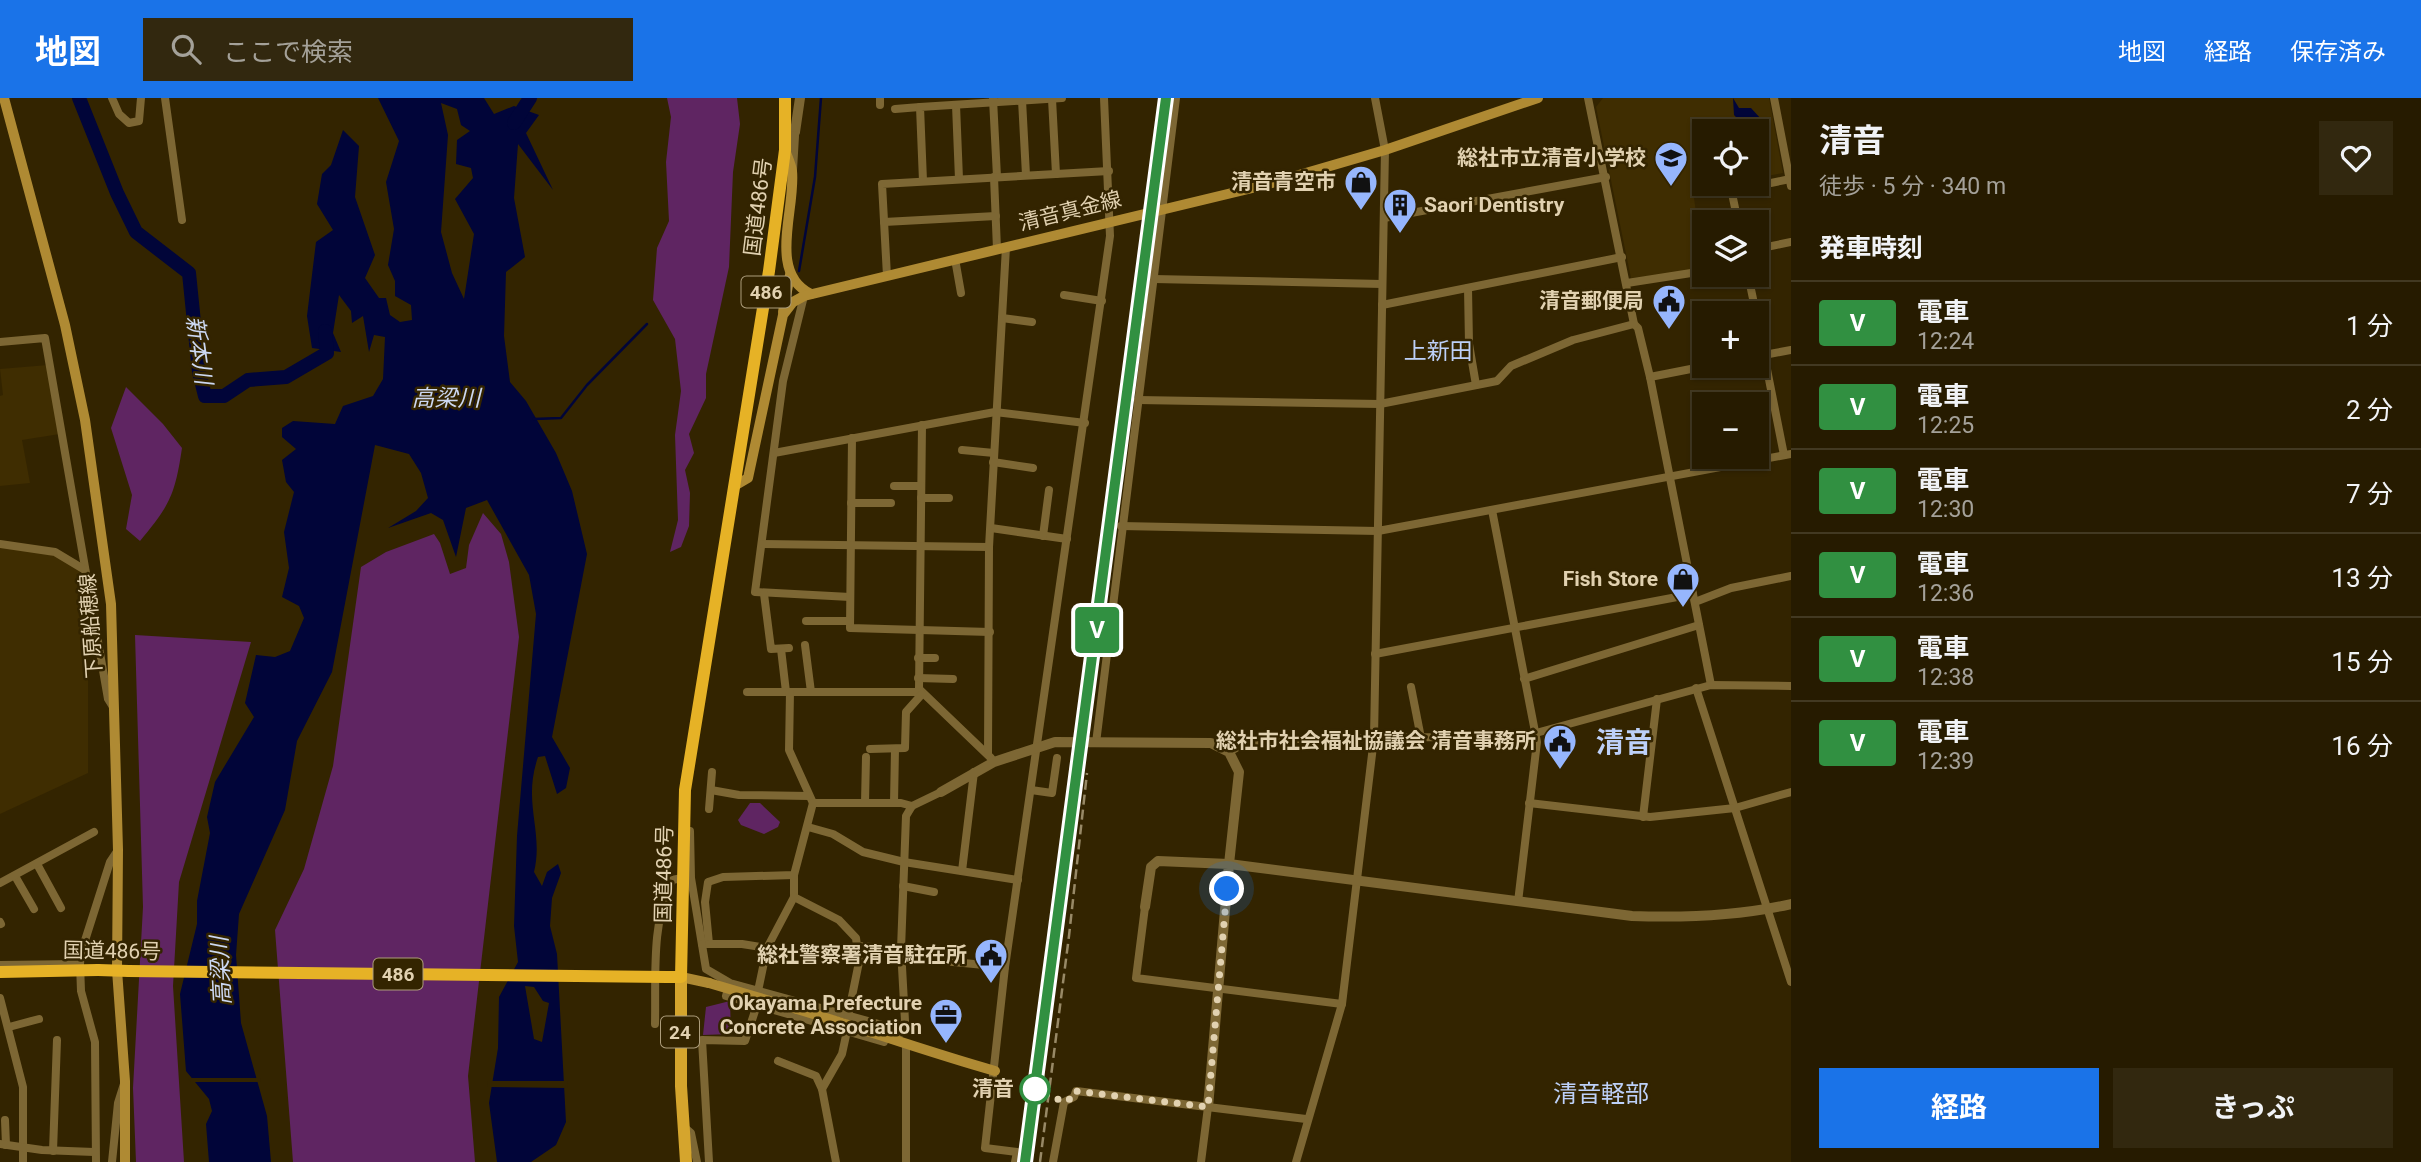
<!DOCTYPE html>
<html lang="ja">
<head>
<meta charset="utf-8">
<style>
  body { margin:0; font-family:Roboto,"Noto Sans JP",sans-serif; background:#32280f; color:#f1f3f6; height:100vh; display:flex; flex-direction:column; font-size:26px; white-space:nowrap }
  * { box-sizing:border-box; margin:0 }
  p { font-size:23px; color:#a4a199 }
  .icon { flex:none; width:38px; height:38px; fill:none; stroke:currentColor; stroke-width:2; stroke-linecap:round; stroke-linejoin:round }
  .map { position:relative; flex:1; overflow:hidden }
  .details { display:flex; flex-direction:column; background:#261b00; width:630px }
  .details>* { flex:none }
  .badge { padding:0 14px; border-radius:5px; font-size:24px; line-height:46px }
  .tools { position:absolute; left:1692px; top:21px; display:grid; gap:14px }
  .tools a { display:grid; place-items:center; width:77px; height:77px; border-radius:0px; background:#261b00; box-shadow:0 2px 5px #0004,0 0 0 2px #423922; font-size:35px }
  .you { position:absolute; width:35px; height:35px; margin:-18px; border:5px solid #fff; border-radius:50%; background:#1a73e8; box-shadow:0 0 0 10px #1a73e833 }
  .map>.badge { position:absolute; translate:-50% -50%; box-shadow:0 0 0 4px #fff }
  h2 { padding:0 28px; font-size:26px; line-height:63px }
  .round { display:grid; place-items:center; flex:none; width:74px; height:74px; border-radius:0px; background:#32280f }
  .head { display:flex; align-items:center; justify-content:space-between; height:119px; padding:0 28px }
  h1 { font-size:33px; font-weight:700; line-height:52px }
  .action { display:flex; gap:14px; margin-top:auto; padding:14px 28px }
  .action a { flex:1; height:80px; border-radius:0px; background:#1a73e8; color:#fff; font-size:28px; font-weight:700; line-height:80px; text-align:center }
  .action a+a { background:#32280f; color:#f1f3f6 }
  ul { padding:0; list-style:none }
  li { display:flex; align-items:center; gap:21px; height:84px; padding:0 28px; border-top:2px solid #423922 }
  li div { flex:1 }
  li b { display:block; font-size:26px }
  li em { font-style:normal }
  li .badge { min-width:77px; font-weight:700; text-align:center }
  header { display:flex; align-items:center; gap:42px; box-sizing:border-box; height:98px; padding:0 35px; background:#1a73e8; color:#fff }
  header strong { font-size:33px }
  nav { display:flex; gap:38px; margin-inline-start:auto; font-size:24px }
  .search { width:490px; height:63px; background:#32280f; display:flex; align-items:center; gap:18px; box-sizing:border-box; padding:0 24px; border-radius:0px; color:#a4a199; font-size:26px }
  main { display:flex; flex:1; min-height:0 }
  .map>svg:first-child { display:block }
  .built { fill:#3f2d01 }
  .green { fill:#5f2562 }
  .water { fill:#010539; fill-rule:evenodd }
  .pier { fill:#332400 }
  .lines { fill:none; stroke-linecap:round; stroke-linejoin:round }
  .stream { stroke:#010539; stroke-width:2.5 }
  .river { stroke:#010539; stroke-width:14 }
  .minor { stroke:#7d6734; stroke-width:8 }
  .tertiary { stroke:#7d6734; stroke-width:10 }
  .secondary { stroke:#af8a33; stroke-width:10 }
  .primary { stroke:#d5a52d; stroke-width:12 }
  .trunk { stroke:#e6b226; stroke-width:12 }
  .rail { stroke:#988966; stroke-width:2.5; stroke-dasharray:10 5; stroke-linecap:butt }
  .secondary-bridge { stroke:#af8a33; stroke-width:10 }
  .trunk-bridge { stroke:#e6b226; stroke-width:12 }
  .line-casing { stroke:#fff; stroke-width:16 }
  .line { stroke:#319041; stroke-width:10 }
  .walk { stroke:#e1d1b0; stroke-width:7; stroke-dasharray:0 12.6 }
  .stop-dot { fill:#fff; stroke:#319041; stroke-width:3.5 }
  .labels { text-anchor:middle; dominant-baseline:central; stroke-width:5; stroke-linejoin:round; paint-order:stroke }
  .shield { fill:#332400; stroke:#ad9d7b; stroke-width:2 }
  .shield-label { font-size:19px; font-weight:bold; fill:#e1d1b0 }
  .poi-label { font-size:21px; font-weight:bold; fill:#e1d1b0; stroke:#332400; text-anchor:end }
  .street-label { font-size:21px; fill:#e1d1b0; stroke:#332400 }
  .stop-label { font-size:21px; font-weight:bold; fill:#e1d1b0; stroke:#332400; text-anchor:end }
  .water-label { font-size:23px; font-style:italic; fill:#ccd8f2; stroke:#332400 }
  .neighbourhood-label { font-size:23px; fill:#bdd0f8; stroke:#332400 }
  .quarter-label { font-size:24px; fill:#bdd0f8; stroke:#332400 }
  .district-label { font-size:28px; font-weight:bold; fill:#bdd0f8; stroke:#332400 }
</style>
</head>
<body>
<header>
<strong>地図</strong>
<div class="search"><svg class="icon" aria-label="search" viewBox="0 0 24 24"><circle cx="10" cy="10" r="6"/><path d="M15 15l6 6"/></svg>ここで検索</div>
<nav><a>地図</a><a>経路</a><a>保存済み</a></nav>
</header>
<main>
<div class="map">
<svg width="1791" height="1064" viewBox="0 0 1791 1064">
  <rect width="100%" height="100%" fill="#332400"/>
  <g class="built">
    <path d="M1603 0H1769L1783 75 1757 80V33H1704V86H1728L1730 95 1694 100 1704 171 1631 180 1596 9Z"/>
    <path d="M48 267 60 336 22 342 30 385 0 388V298L3 297 0 271Z"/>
    <path d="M0 449 58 458 79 471 85 506 88 565V675L0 716Z"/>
  </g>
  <g class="green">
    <path d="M667 0H737L740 26 733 74 729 169 706 276V300L689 336 694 355 685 372 690 395 689 428 681 449 670 454 678 422 675 337 681 293 675 241 653 202 657 150 669 123 666 64 671 19Z"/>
    <path d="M126 289 163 326 182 350C175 397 170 407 140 443L126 431 132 397 111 330Z"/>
    <path d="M483 415 501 436 509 464 519 539 468 978 475 1064H293L275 832 304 771 333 668 361 469 386 454 434 436 440 445 450 476 466 470 469 447Z"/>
    <path d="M135 537 251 544 179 784 173 888 184 1064H136L133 990 143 809Z"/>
    <path d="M750 705H760L780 724 778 729 764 736 741 727 738 722Z"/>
    <path d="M730 903 731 936 703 937 706 909Z"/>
  </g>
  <g class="water">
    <path d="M378 0H484L494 16 514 8 539 17 526 35 553 92 518 46 514 100 525 159 506 174 504 238 510 284 526 303 556 355 572 393 587 456 552 639 570 670 566 690 557 696 545 658 538 659C522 705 544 733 534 774L542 788 547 774 558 766 561 775 552 800 550 828 557 856 566 1024 556 1047 531 1064H497L489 1005 498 950 499 899 518 864 514 828 517 738 536 516 529 477 487 402 466 410 456 459 443 422 431 415 388 430 416 413 428 400 421 375 409 356 375 347 332 574 297 643 285 712 239 816 236 857 241 925 267 1018 271 1064H209L206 1026 212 1013 209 1001 186 973 180 896 197 826V803L210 735 207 719 215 684 254 619 245 605 256 557 275 559 290 553 304 520 299 508 282 499 289 470 284 434 294 394 286 384 282 362 296 351 282 339V330L293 323 335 326 343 308 373 298 383 281 385 239 374 237 369 254 363 218 352 225 351 213 339 197 333 235 341 254 312 250 307 218 316 144 333 132 317 106 322 76 331 67 343 32 359 48 355 99 375 157 365 180 379 200H386L390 217 400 224 412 222 411 207 395 198V183L388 167 394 131 386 84 399 43ZM441 5 457 11 461 27 470 33 457 42 456 66 471 70 473 80 455 101 474 136 464 201 452 175 441 134 448 37ZM525 888 534 889 543 903 549 905 542 944 534 941Z"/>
    <path d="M1733 0 1739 10H1751L1762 22 1770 20 1771 28C1755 28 1746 31 1734 17Z"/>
  </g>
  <g class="pier">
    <path d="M188 980H260L261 984H191Z"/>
    <path d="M488 983H567L568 990 487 989Z"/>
  </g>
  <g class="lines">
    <g class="stream">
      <path d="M799 173 815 79 821 0"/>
      <path d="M534 321 561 320 587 287 647 226"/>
    </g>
    <g class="river">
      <path d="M79 0 117 95 136 134 189 175 199 274 205 298H224L248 282 286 279 327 255 325 233"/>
      <path d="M514 25 530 0"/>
    </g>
    <g class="minor">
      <path d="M112 0 119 16 129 25 139 23 141 0"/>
      <path d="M165 0 182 122"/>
      <path d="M880 0V7"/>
      <path d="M1588 0 1634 226 1638 230 1650 279 1711 587"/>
      <path d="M1774 0 1791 88"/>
      <path d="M993 1 997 79"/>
      <path d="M1052 1 1056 76"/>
      <path d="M1022 2 1026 77"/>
      <path d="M956 7 959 81"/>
      <path d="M895 11 920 9"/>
      <path d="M994 79 997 151"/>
      <path d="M923 83 920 9 1062 0"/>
      <path d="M1730 86 1738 124"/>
      <path d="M1732 93 1790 81"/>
      <path d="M1384 120 1606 79"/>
      <path d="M884 124 996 118"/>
      <path d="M1757 151 1791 144"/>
      <path d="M955 161 961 195"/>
      <path d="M1748 177 1756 215"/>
      <path d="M887 178 882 86 1109 73"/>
      <path d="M1154 181 1382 186"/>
      <path d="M1627 185 1704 173"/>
      <path d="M1468 190 1469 246 1476 287"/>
      <path d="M1064 197 1102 203"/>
      <path d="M804 198 783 283 755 494 850 499"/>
      <path d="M1382 207 1622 159"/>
      <path d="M1002 220 1032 224"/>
      <path d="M1757 221 1784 357"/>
      <path d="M0 244 45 240 108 601 113 609"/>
      <path d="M1764 257 1791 252"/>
      <path d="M1650 279 1706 268"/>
      <path d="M1138 302 1380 306 1497 283 1511 268 1573 242 1634 226"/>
      <path d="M922 327 919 591 991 660"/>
      <path d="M852 340 850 530 990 534"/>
      <path d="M962 352 994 355"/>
      <path d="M774 355 995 314 1085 325"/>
      <path d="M993 364 1033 370"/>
      <path d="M894 388H921"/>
      <path d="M921 400H949"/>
      <path d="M851 405H891"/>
      <path d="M1492 412 1537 644 1518 804"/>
      <path d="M1121 428 1378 433 1791 356"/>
      <path d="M991 430 1067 441"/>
      <path d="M1043 438 1049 392"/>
      <path d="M0 446 55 454 85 472"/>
      <path d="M763 446 989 449"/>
      <path d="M764 496 771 551 789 550"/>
      <path d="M1695 504 1731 490 1791 478"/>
      <path d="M806 523H849"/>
      <path d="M805 547 811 594"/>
      <path d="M781 551 786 594"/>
      <path d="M1375 556 1693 496"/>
      <path d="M918 560H935"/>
      <path d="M918 580 953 581"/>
      <path d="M1524 581 1699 527"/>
      <path d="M1411 589 1421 640"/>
      <path d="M1696 590 1791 884"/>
      <path d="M747 594H920"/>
      <path d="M790 594 789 652 813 705"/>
      <path d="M1096 645 1176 0"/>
      <path d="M870 651 905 650 906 614 922 596"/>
      <path d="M1229 654 1247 644 1294 641 1525 638 1711 587 1791 588"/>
      <path d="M988 656 989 449 1006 149"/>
      <path d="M711 692 739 697 809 698"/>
      <path d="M1031 692 1052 695 1057 660"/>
      <path d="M865 705 866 659"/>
      <path d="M894 705 895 651"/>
      <path d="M1529 705 1650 719 1735 710 1791 694"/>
      <path d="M709 711 712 674"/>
      <path d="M1643 719 1657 601"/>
      <path d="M808 729 833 736 863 754 904 764 1018 782"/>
      <path d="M690 733 691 780 706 871 730 885 886 928 897 942"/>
      <path d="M37 766 61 810"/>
      <path d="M962 773 974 674"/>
      <path d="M794 777V799L839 822 856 840 859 864 848 918"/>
      <path d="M15 778 34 811"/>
      <path d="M0 785 94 734"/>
      <path d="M903 788 934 794"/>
      <path d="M1145 809 1136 880 1342 906"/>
      <path d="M0 824 1 826"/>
      <path d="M702 846H709L705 804 708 784 723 779 794 777 813 705H901L912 708"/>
      <path d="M709 846H742L767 850"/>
      <path d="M858 848 901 851"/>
      <path d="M901 859 1005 869"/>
      <path d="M0 867 80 866"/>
      <path d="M729 888 726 898 884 944"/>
      <path d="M758 893 767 850 794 799"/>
      <path d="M0 900 23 989V1064"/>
      <path d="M655 926C656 880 651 824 672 782L682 780"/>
      <path d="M9 929 39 921"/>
      <path d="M897 942 905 923 901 851 906 718 912 708 941 694"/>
      <path d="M906 949V1064"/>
      <path d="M778 963 816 978 822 991"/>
      <path d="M5 1022 6 1047"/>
      <path d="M683 1028 691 1035 697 1064"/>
      <path d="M0 1046 42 1052 94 1054"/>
      <path d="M53 1053 57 942"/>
      <path d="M96 1064 95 944 81 893 80 866 81 855 110 764 118 752"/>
      <path d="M112 1064 118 1005 124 986"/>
      <path d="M709 1064 702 942 745 943 757 907"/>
      <path d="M836 1064 822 991 842 956 847 933"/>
      <path d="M1015 1064 1017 1054 985 1050 1005 869 1110 138 1104 0"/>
      <path d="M1053 1064 1064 1004 1074 999 1076 993 1306 1021"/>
      <path d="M1201 1064 1208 1009"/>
      <path d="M1296 1064 1342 906 1374 640 1385 52 1375 0"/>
    </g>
    <g class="tertiary">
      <path d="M785 51 795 34 800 0"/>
      <path d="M792 72 794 38"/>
      <path d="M941 694 994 664 1055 644 1211 645 1229 654 1239 674 1229 766 1632 818C1686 820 1739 818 1791 806"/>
      <path d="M1145 809 1151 769 1158 763 1229 766 1208 1009"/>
    </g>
    <g class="secondary">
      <path d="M4 0 65 227 85 322 111 506 118 752 117 872 125 983V1064"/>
      <path d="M785 52C787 58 791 66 792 73 796 111 767 175 811 196"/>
      <path d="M783 214 790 177"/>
      <path d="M736 387 748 380 783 217 793 204 804 198 1265 87 1385 52 1538 0"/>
      <path d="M681 879 709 885"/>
      <path d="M797 911C864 931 927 954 995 973"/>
    </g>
    <path class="primary" d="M681 879V988L686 1064"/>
    <g class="trunk">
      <path d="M98 872 129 873"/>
      <path d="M667 879H681L685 692 769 173 785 52V0"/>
    </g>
    <g class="rail">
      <path d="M1025 1064 1166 0"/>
      <path d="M1040 1064 1069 838 1087 675"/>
    </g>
    <path class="secondary-bridge" d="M709 885 797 911"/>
    <g class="trunk-bridge">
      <path d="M129 873 667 879"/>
      <path d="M0 874 98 872"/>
    </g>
  </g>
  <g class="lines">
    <defs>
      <path id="line" d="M1025 1064 1166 0"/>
    </defs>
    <use href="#line" class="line-casing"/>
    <use href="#line" class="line"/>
    <path class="walk" d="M1035 991 1064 1004 1074 999 1076 993 1208 1009 1227 791"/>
  </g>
  <defs>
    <symbol id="school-pin" viewBox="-11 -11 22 30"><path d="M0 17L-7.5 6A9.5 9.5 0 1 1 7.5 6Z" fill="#96b6fd" stroke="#332400"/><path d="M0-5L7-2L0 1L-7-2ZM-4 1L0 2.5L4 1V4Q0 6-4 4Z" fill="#111"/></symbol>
    <symbol id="shop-pin" viewBox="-11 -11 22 30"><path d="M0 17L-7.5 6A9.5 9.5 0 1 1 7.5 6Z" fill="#96b6fd" stroke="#332400"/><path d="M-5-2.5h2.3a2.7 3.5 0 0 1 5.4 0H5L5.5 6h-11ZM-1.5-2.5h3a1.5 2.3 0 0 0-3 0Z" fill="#111"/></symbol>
    <symbol id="building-pin" viewBox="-11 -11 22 30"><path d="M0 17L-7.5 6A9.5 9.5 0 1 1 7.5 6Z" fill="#96b6fd" stroke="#332400"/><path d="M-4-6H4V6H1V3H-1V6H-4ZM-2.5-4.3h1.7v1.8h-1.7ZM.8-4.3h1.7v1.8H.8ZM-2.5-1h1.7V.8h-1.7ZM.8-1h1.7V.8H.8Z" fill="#111"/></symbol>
    <symbol id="civic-pin" viewBox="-11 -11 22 30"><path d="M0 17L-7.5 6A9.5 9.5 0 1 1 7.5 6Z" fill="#96b6fd" stroke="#332400"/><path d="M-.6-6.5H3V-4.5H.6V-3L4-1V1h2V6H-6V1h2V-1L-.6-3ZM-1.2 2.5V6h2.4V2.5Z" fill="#111"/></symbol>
    <symbol id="office-pin" viewBox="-11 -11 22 30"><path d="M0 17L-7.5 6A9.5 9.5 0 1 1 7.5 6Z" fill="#96b6fd" stroke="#332400"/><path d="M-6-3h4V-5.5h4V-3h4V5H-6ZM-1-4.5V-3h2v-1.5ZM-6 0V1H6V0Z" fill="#111"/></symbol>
  </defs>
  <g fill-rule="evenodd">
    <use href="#school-pin" x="1652" y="41" width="38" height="52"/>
    <use href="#shop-pin" x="1342" y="65" width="38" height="52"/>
    <use href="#building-pin" x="1381" y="88" width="38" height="52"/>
    <use href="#civic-pin" x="1650" y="184" width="38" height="52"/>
    <use href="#shop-pin" x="1664" y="462" width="38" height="52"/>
    <use href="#civic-pin" x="1541" y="624" width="38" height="52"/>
    <use href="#civic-pin" x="972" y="838" width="38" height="52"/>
    <use href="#office-pin" x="927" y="898" width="38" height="52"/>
  </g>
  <circle class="stop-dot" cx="1035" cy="991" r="14"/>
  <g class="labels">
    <g class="shield">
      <rect x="741.5" y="178.5" width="49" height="31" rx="5"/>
      <rect x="373.5" y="860.5" width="49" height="31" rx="5"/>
      <rect x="661" y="918.5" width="38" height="31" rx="5"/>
    </g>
    <g class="shield-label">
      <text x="766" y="194">486</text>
      <text x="398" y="876">486</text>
      <text x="680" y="934">24</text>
    </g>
    <g class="poi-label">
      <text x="1646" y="60">総社市立清音小学校</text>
      <text x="1336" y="84">清音青空市</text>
      <text x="1424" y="107" text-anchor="start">Saori Dentistry</text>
      <text x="1644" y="203">清音郵便局</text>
      <text x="1658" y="481">Fish Store</text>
      <text x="1536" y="643">総社市社会福祉協議会 清音事務所</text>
      <text x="967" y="857">総社警察署清音駐在所</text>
      <text x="922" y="905">Okayama Prefecture<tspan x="922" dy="24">Concrete Association</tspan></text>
    </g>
    <g class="street-label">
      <text transform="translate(758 109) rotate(-83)">国道486号</text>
      <text transform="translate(1070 113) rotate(-14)">清音真金線</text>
      <text transform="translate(91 528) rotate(-94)">下原船穂線</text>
      <text transform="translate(664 776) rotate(-89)">国道486号</text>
      <text transform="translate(112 853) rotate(1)">国道486号</text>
    </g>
    <g class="stop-label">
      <text x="1014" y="991">清音</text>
    </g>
    <g class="water-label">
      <text transform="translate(199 252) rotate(82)">新本川</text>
      <text x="446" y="300">高梁川</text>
      <text transform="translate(221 873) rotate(-93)">高梁川</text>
    </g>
    <g class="neighbourhood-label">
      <text x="1438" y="253">上新田</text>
    </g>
    <g class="quarter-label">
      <text x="1601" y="996">清音軽部</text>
    </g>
    <g class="district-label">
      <text x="1624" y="644">清音</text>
    </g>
  </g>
</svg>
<div class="tools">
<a><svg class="icon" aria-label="locate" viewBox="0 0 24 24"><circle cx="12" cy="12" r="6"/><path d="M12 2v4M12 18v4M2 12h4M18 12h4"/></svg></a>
<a><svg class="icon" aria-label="layers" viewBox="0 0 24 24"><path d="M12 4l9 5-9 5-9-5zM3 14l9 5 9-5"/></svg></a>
<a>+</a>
<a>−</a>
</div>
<div class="you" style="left:1227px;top:791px"></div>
<b class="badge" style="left:1097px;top:532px;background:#319041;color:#fff">V</b>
</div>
<section class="details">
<div class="head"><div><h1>清音</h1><p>徒歩 · 5 分 · 340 m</p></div><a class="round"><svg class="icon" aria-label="heart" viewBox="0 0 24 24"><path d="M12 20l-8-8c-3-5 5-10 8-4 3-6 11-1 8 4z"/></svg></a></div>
<h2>発車時刻</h2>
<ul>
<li><span class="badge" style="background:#319041;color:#fff">V</span><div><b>電車</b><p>12:24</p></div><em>1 分</em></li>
<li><span class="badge" style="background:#319041;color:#fff">V</span><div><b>電車</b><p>12:25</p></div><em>2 分</em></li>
<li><span class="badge" style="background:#319041;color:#fff">V</span><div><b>電車</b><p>12:30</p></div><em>7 分</em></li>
<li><span class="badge" style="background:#319041;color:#fff">V</span><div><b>電車</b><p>12:36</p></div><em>13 分</em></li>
<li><span class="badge" style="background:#319041;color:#fff">V</span><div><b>電車</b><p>12:38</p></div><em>15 分</em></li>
<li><span class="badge" style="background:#319041;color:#fff">V</span><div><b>電車</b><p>12:39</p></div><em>16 分</em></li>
</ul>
<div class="action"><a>経路</a><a>きっぷ</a></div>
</section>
</main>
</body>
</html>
